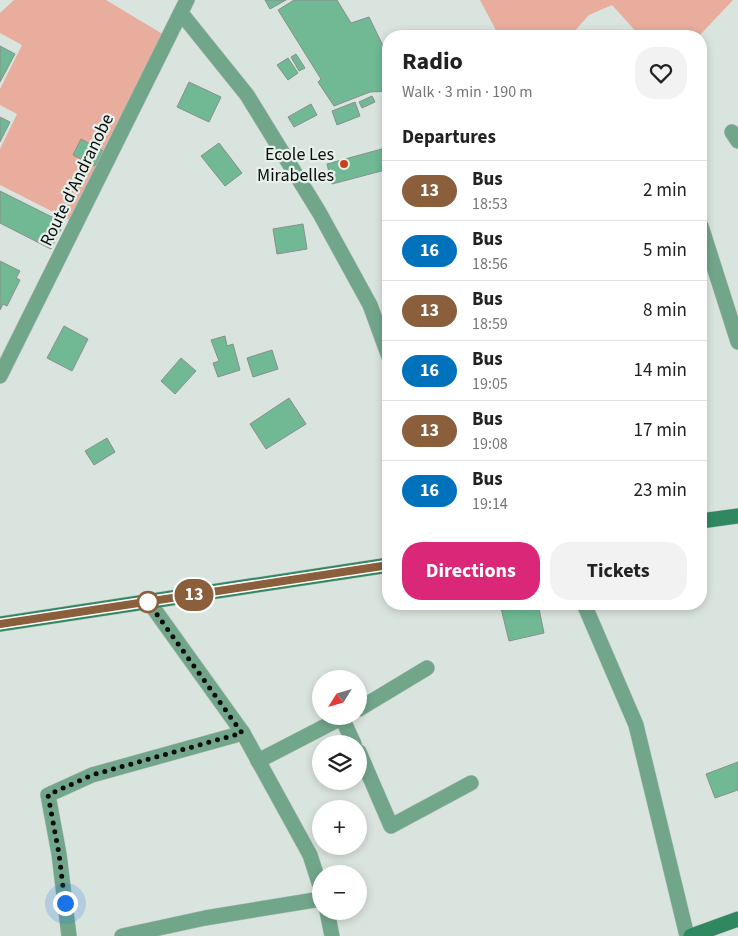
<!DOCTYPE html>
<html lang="en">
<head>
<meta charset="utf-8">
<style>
  body { margin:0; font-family:"Source Sans 3",sans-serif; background:#f2f2f2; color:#222; height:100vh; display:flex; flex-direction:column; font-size:19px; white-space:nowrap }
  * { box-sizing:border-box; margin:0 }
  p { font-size:16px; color:#767676 }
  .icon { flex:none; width:28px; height:28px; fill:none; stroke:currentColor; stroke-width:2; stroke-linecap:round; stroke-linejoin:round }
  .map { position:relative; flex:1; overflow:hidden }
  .panel { position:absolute; left:382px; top:30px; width:325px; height:580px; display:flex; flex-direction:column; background:#fff; border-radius:20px; box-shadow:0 2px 8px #0003 }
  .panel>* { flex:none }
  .badge { padding:0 10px; border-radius:16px; font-size:18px; line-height:32px }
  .needle { width:32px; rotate:233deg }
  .tools { position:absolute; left:312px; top:670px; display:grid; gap:10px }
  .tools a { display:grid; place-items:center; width:55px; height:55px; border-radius:50%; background:#fff; box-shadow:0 2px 8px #0003; font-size:25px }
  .you { position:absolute; width:25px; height:25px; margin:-12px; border:4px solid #fff; border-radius:50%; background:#1a73e8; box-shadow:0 0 0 8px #1a73e833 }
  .map>.badge { position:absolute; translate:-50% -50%; box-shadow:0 0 0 2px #fff }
  h2 { padding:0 20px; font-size:19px; line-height:45px }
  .round { display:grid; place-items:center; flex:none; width:52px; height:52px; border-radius:20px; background:#f2f2f2 }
  .summary { display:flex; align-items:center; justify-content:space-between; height:85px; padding:0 20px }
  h1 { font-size:24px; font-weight:700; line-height:38px }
  .button { display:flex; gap:10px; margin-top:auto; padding:10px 20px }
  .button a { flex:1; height:58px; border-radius:20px; background:#db2777; color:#fff; font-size:20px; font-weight:700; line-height:58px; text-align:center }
  .button a+a { background:#f2f2f2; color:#222 }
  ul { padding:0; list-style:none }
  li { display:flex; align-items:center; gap:15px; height:60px; padding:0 20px; border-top:1px solid #e0e0e0 }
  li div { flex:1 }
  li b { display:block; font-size:19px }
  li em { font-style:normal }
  li .badge { min-width:55px; font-weight:700; text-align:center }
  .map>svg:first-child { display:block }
  .green { fill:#e8ad9d }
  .building { fill:#70b994; stroke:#87908b }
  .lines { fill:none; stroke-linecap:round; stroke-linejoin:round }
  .street-casing { stroke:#b9c2bc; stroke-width:16 }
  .secondary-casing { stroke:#b9c2bc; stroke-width:16 }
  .street { stroke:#72a68b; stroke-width:15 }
  .secondary { stroke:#308861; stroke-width:15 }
  .line-casing { stroke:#fff; stroke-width:11 }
  .line { stroke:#8b5e3c; stroke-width:8 }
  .walk { stroke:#0a0d0b; stroke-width:5; stroke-dasharray:0 9 }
  .poi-dot { fill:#ca401b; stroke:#e7f1eb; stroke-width:2 }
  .stop-dot { fill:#fff; stroke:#8b5e3c; stroke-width:2.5 }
  .labels { text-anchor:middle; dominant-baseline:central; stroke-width:4.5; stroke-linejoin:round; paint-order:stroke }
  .poi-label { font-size:18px; fill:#0a0d0b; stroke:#e7f1eb; text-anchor:end }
  .street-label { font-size:18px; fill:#0a0d0b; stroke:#e7f1eb }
</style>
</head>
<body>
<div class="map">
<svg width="738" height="936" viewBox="0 0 738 936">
  <rect width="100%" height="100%" fill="#dae4de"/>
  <g class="green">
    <path d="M14 0H106L166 36 75 223 0 185V149L17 114 0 105V89L22 45 0 33V13Z"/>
    <path d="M480 0H733L699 36H640L612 5 589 15 570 36H499Z"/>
  </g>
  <g class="building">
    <path d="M265 0H286L270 9Z"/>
    <path d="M294 0H337L351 23 369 17 389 58V91L370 92 334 106 318 82 321 79 278 10Z"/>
    <path d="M0 46 15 54 0 82Z"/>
    <path d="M296 54 305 68 299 71 291 57Z"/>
    <path d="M288 58 298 73 288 80 277 65Z"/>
    <path d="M189 82 221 97 209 122 177 107Z"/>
    <path d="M372 96 375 102 362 108 359 102Z"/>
    <path d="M355 102 360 116 337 125 332 111Z"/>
    <path d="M311 104 317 115 294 127 288 117Z"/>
    <path d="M0 117 10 122 0 142Z"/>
    <path d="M81 139 103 151 95 166 73 155Z"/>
    <path d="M219 143 242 173 225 186 201 156Z"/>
    <path d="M389 147V169L332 184 327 164Z"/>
    <path d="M0 191 64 223 51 249 0 223Z"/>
    <path d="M303 224 307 249 277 254 273 229Z"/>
    <path d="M0 261 20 271 16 278 20 280 7 306 3 304 0 310Z"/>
    <path d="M64 326 88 339 72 371 47 358Z"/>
    <path d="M225 336 227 346 233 344 240 370 218 377 213 363 219 361 211 340Z"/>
    <path d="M272 350 278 369 253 377 247 358Z"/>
    <path d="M181 358 196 371 175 394 161 381Z"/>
    <path d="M289 398 306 424 266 449 250 424Z"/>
    <path d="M107 438 115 452 94 465 85 451Z"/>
    <path d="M500 604H538L544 633 509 641Z"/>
    <path d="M738 762V790L715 798 706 774Z"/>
  </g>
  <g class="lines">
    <defs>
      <g id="street">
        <path d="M181 13 247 95 319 212 370 305 389 357"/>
        <path d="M732 132 738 141"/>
        <path d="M701 226 738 342"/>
        <path d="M0 376 187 0"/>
        <path d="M149 602 243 733 310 855 321 889"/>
        <path d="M584 604 636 725 687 936"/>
        <path d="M359 709 427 668"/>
        <path d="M342 718 354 744"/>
        <path d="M359 752 391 826 471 783"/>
        <path d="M258 761 345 716"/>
        <path d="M327 911 332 936"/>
        <path d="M69 936 59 854 48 795 92 775 243 733"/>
        <path d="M122 936 205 918 321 899"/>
      </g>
      <g id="secondary">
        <path d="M701 521 738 516"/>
        <path d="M0 624 389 565"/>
        <path d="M691 936 738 919"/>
      </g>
    </defs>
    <use href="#street" class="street-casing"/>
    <use href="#secondary" class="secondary-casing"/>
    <use href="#street" class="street"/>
    <use href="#secondary" class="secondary"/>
  </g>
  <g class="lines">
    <defs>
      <path id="line" d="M0 624 389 565"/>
    </defs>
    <use href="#line" class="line-casing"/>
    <use href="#line" class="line"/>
    <path class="walk" d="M65 903 59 854 48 795 92 775 242 733 148 602"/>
  </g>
  <circle class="poi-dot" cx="344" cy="164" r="5"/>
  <circle class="stop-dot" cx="148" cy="602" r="10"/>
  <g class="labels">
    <g class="poi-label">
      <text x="334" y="154">Ecole Les<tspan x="334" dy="21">Mirabelles</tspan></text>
    </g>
    <g class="street-label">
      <text transform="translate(77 180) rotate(-64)">Route d'Andranobe</text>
    </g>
  </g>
</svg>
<div class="tools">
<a><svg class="needle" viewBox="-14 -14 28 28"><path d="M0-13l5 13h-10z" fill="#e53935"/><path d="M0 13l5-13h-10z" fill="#767676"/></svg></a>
<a><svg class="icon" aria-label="layers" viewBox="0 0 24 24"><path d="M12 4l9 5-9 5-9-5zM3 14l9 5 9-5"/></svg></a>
<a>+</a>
<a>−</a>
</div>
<div class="you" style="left:65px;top:903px"></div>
<b class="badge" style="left:194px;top:595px;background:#8b5e3c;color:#fff">13</b>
<section class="panel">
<div class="summary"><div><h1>Radio</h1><p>Walk · 3 min · 190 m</p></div><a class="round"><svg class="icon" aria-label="heart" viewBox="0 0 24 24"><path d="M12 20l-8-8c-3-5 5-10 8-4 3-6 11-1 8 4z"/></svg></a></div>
<h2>Departures</h2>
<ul>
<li><span class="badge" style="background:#8b5e3c;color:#fff">13</span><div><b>Bus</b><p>18:53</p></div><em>2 min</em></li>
<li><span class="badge" style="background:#0072bc;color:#fff">16</span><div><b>Bus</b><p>18:56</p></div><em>5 min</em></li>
<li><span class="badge" style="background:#8b5e3c;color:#fff">13</span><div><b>Bus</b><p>18:59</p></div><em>8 min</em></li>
<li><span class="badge" style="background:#0072bc;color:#fff">16</span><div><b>Bus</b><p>19:05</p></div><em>14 min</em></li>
<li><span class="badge" style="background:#8b5e3c;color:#fff">13</span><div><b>Bus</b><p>19:08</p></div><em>17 min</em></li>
<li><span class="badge" style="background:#0072bc;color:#fff">16</span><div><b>Bus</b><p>19:14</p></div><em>23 min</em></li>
</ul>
<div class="button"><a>Directions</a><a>Tickets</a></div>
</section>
</div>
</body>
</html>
